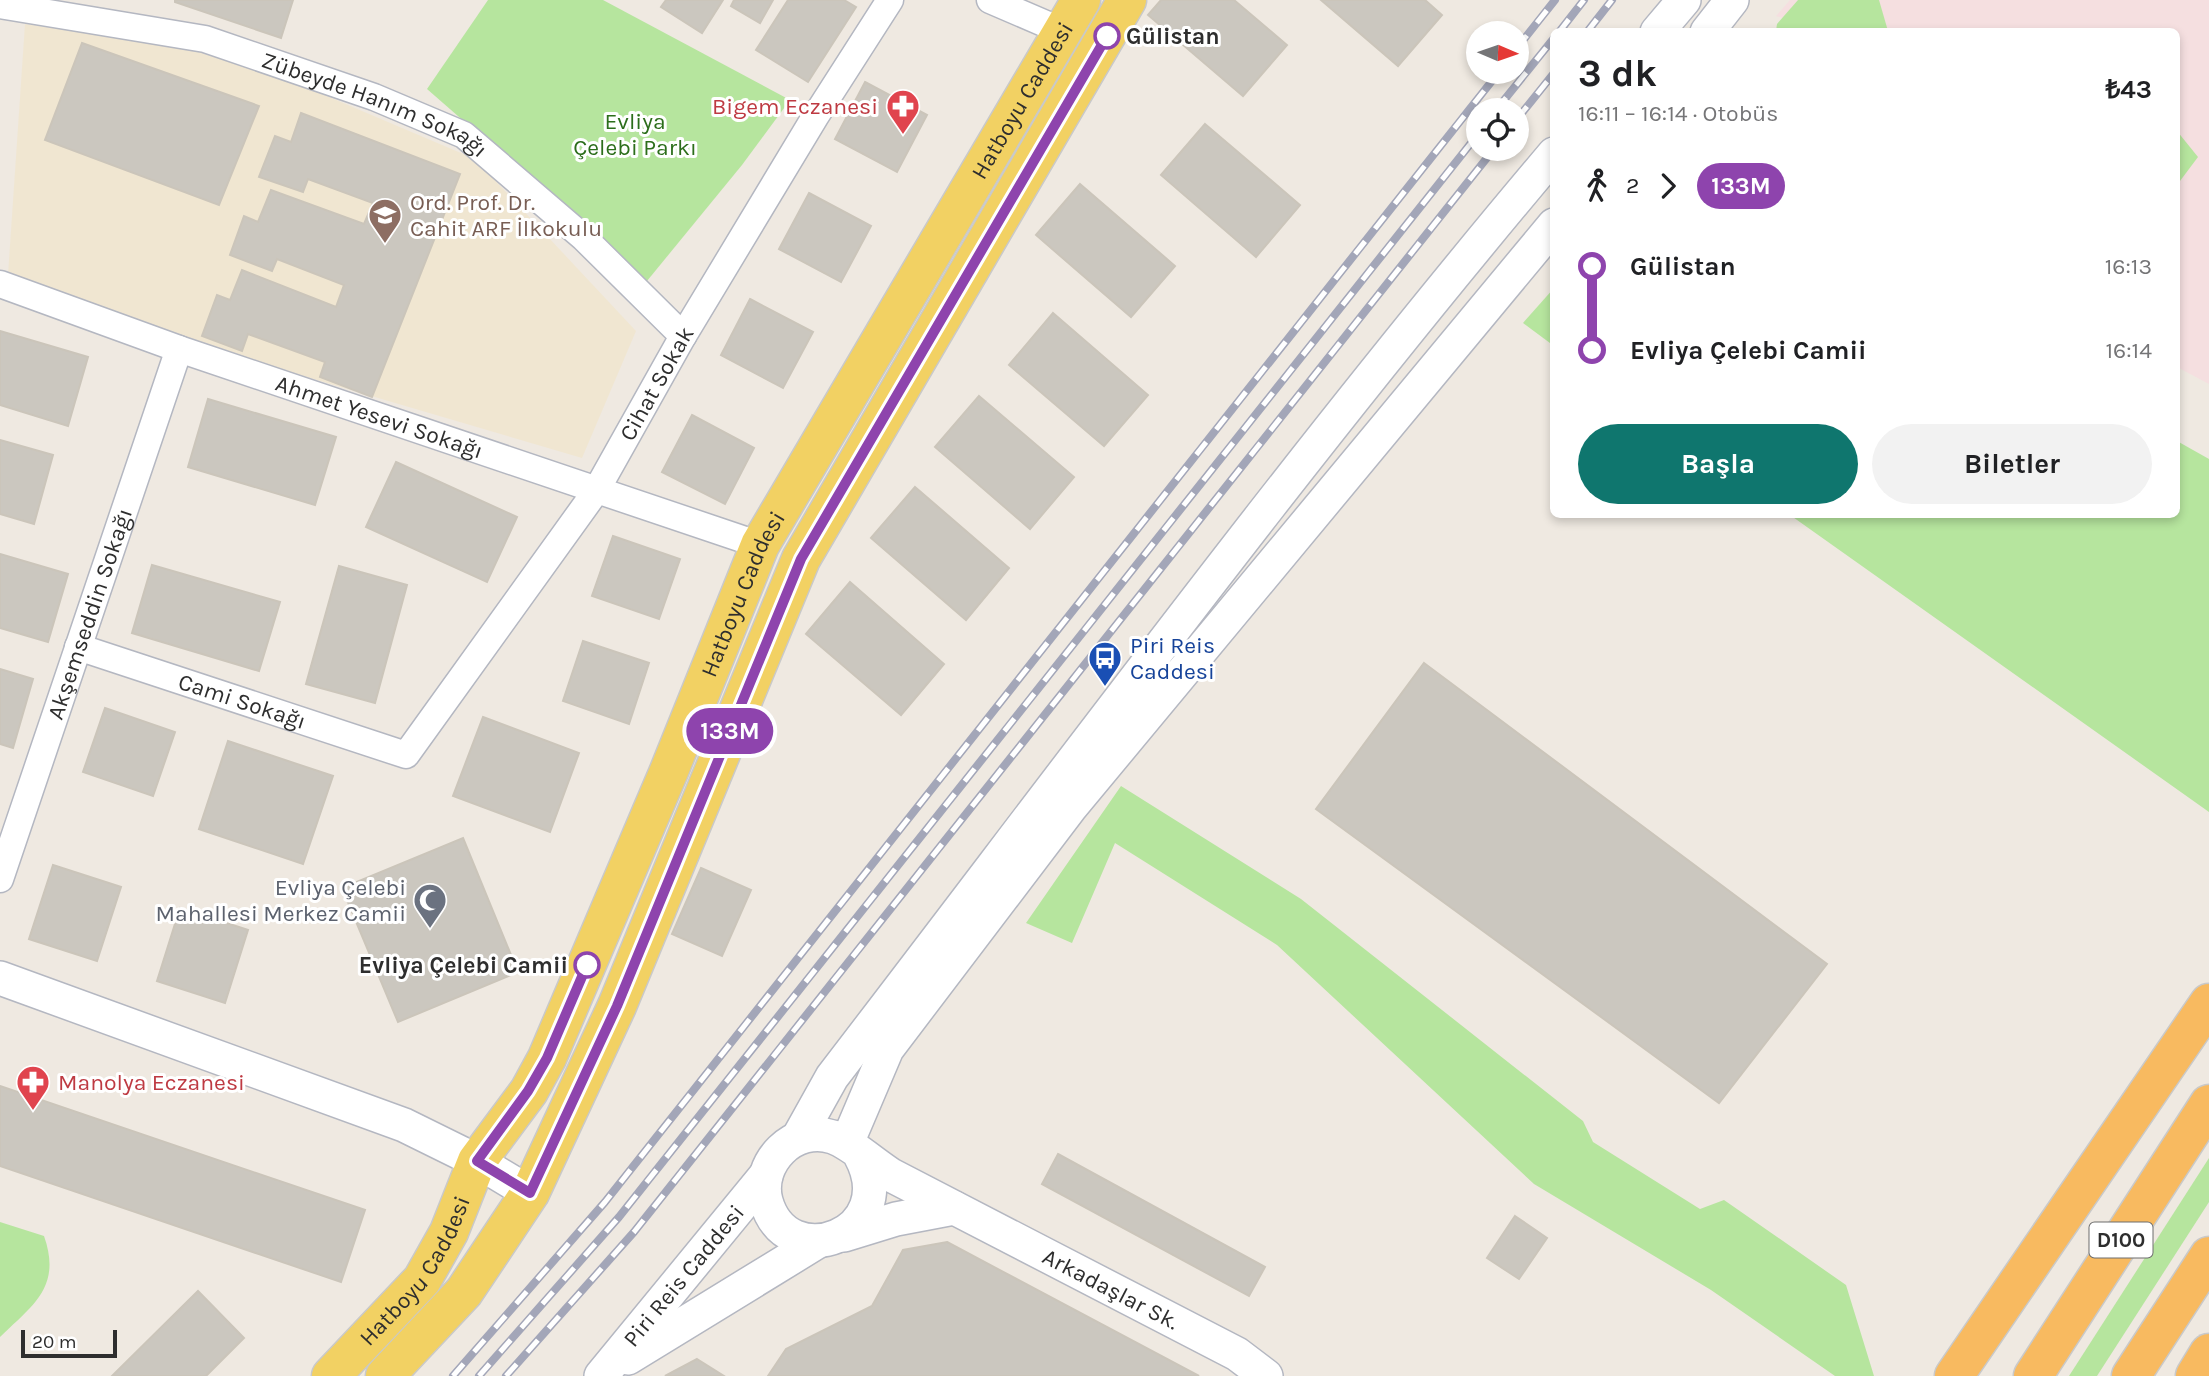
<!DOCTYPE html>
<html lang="tr">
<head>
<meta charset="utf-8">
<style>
  body { margin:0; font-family:Karla,sans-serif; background:#f2f2f2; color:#202124; height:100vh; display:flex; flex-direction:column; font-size:26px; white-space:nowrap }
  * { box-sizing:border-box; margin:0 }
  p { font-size:23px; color:#757577 }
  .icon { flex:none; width:38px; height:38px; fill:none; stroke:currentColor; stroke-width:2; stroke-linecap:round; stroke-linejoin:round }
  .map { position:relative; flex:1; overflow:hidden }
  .drawer { position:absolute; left:1550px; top:28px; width:630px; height:490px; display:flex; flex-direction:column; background:#fff; border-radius:10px; box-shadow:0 4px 10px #0003 }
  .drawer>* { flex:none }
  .badge { padding:0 14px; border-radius:23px; font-size:24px; line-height:46px }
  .needle { width:46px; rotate:92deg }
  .fabs { position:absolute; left:1466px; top:21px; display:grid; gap:14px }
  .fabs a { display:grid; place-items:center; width:63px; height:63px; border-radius:50%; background:#fff; box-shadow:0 4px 10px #0003; font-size:35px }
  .scale { position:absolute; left:21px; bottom:18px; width:96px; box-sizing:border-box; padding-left:7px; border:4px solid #2e2e2e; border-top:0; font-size:19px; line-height:24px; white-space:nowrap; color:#2e2e2e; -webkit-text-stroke:5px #fff; paint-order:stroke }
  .map>.badge { position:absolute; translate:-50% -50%; box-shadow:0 0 0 4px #fff }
  .legs { display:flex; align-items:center; gap:10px; height:77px; padding:0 28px; font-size:23px }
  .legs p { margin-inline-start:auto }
  .head { display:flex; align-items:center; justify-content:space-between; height:119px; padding:0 28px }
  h1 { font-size:38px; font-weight:700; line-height:52px }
  .cta { display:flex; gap:14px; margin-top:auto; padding:14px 28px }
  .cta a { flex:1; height:80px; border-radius:42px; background:#0f766e; color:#fff; font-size:28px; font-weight:700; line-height:80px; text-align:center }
  .cta a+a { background:#f2f2f2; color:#202124 }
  ul { padding:0 28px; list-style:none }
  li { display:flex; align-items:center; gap:24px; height:84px; font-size:26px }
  li i { display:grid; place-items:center; width:10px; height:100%; margin:0 9px; background:currentColor }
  li i::after { content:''; width:18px; height:18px; margin:-9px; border:5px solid; border-radius:50%; background:#fff }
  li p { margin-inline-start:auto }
  li:first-child i { background:linear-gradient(#0000 50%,currentColor 0) }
  li:last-child i { background:linear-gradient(currentColor 50%,#0000 0) }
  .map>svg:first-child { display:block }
  .education { fill:#f0e6d1 }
  .medical { fill:#f5dfe0 }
  .green { fill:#b6e59e }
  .building { fill:#cbc7bf; stroke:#cbc5ba; stroke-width:2 }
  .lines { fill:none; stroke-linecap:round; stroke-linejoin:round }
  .minor-casing { stroke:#b4b7c1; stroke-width:29 }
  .tertiary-casing { stroke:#b4b7c1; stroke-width:36 }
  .primary-casing { stroke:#c9c9c9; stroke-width:41 }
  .trunk-casing { stroke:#c9c9c9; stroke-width:41 }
  .minor { stroke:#fff; stroke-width:26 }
  .tertiary { stroke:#fff; stroke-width:33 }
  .primary { stroke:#f2d163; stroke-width:38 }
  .trunk { stroke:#f8ba60; stroke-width:38 }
  .rail-casing { stroke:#a3a6b8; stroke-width:8 }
  .rail { stroke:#fff; stroke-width:5; stroke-dasharray:16; stroke-linecap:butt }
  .line-1-casing { stroke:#fff; stroke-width:16 }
  .line-1 { stroke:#8e44ad; stroke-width:10 }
  .stop-1-dot { fill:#fff; stroke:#8e44ad; stroke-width:3.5 }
  .labels { text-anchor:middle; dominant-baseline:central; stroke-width:6; stroke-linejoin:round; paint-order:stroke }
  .shield { fill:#fff; stroke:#6d6d6d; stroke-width:2 }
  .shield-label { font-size:21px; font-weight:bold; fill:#2e2e2e }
  .stop-label { font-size:23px; font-weight:bold; fill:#2e2e2e; stroke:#fff; text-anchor:start }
  .street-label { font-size:23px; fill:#2e2e2e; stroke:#fff }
  .health-label { font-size:23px; fill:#be3a42; stroke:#fff; text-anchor:end }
  .park-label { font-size:23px; fill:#2c6e1b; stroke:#fff }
  .education-label { font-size:23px; fill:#785e54; stroke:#fff; text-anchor:start }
  .transit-label { font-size:23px; fill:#164399; stroke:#fff; text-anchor:start }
  .worship-label { font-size:23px; fill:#5b616d; stroke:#fff; text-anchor:end }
</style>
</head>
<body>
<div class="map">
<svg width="2209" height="1376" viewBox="0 0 2209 1376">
  <rect width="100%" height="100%" fill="#efe9e1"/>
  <path class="education" d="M25 24 181 47 282 77 475 159 636 331 582 458 178 339 8 275Z"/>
  <path class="medical" d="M1790 0H2209V384L2177 367V32H1818L1804 24 1776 16Z"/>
  <g class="green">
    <path d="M488 0H603L790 100 742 165 647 281 427 89Z"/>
    <path d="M1798 0H1879L1888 31H1776L1777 24Z"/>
    <path d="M2177 131 2198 157 2177 185Z"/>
    <path d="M1554 288V346L1523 323Z"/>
    <path d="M2177 441 2209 459V812L1790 515 2177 514Z"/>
    <path d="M1121 786 1301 899 1583 1121 1593 1142 1700 1209 1724 1200 1846 1285 1874 1376H1835L1711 1290 1534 1184 1277 945 1115 843 1072 943 1026 923Z"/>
    <path d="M2209 1158V1202L2097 1376H2069Z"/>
    <path d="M0 1222 44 1236C62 1287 33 1305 0 1337Z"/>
  </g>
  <g class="building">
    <path d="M175 0H293L281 38 175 2Z"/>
    <path d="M666 0H723L702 33 661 7Z"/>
    <path d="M734 0H773L760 23 731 6Z"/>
    <path d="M788 0H844L856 7 808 82 756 50Z"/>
    <path d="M1161 0H1234L1287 45 1243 96 1148 15Z"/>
    <path d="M1321 0H1425L1442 15 1398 66Z"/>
    <path d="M82 43 259 106 219 205 45 140Z"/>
    <path d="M865 82 927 115 897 172 835 139Z"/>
    <path d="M301 113 460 174 372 397 320 377 325 362 248 334 242 351 202 336 217 295 230 300 242 270 336 307 344 285 277 259 272 271 230 255 244 216 258 222 271 190 364 224 373 203 308 179 303 192 259 177 275 136 291 142Z"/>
    <path d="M1205 124 1300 205 1256 257 1161 175Z"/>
    <path d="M1080 184 1175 266 1131 317 1036 235Z"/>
    <path d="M809 193 871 226 841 282 779 249Z"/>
    <path d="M750 299 813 332 783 388 721 355Z"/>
    <path d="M1053 313 1148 395 1104 446 1009 365Z"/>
    <path d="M0 331 88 357 68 426 0 405Z"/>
    <path d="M979 396 1074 477 1030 529 935 447Z"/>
    <path d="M208 399 336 437 315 505 188 467Z"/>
    <path d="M692 415 754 448 725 504 662 472Z"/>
    <path d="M0 440 53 455 34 524 0 514Z"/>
    <path d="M396 462 517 517 487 582 366 527Z"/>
    <path d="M915 487 1009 568 966 620 871 538Z"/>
    <path d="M613 536 680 559 659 619 592 596Z"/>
    <path d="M0 554 68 574 48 642 0 628Z"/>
    <path d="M152 565 280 602 259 671 132 633Z"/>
    <path d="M339 566 407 585 375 703 306 684Z"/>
    <path d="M850 582 944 664 901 715 806 634Z"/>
    <path d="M583 641 649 663 629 724 563 701Z"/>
    <path d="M1424 663 1827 964 1719 1103 1316 809Z"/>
    <path d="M0 669 33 679 13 748 0 744Z"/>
    <path d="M105 708 175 732 153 796 83 772Z"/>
    <path d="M483 717 579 753 550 832 453 796Z"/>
    <path d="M228 741 333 776 303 864 199 829Z"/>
    <path d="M463 838 518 972 398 1022 342 888Z"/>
    <path d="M53 865 121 887 97 961 29 939Z"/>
    <path d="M701 868 751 890 722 956 672 934Z"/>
    <path d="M180 908 248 930 225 1003 157 981Z"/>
    <path d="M0 1086 365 1210 341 1282 0 1166Z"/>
    <path d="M1058 1154 1265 1267 1249 1296 1042 1184Z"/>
    <path d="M1515 1216 1547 1238 1519 1279 1487 1258Z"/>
    <path d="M947 1242 1199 1376H768L786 1349 872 1306 903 1250Z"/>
    <path d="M198 1291 244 1338 206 1376H112Z"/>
    <path d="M697 1359 724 1376H665Z"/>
  </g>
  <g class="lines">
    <defs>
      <g id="minor">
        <path d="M990 0 1062 31"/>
        <path id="s1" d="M0 5 205 39 374 97 464 135 584 238 683 336"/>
        <path id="s2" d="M0 284 179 349 760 545"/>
        <path id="s3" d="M78 647 406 755 596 491 683 336 815 117 890 0"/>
        <path id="s4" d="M0 879 179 349"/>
      </g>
      <g id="tertiary">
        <path d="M1657 32 1684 0"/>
        <path d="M1707 32 1732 0"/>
        <path d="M0 978 404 1125 477 1161 530 1193"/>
        <path d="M798 1138 832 1077C1070 767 1302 452 1554 154"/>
        <path d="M847 1143 887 1049 1070 808 1554 225"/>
        <path id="s5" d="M860 1155C903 1234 787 1277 766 1201 756 1163 794 1124 833 1137 849 1142 875 1165 891 1175L1237 1354 1266 1376"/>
        <path d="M844 1235 896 1219 954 1208"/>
        <path d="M628 1358 817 1242"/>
        <path id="s6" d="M601 1376 766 1175"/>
      </g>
      <g id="primary">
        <path id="s7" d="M331 1376 422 1280 449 1232 477 1161 529 1091 547 1058 669 771 760 545 1081 0"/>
        <path d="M385 1376 464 1292 530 1193 617 1006 801 559 1127 0"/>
      </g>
      <g id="trunk">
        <path d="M1954 1376 2209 1003"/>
        <path d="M2033 1376 2209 1104"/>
        <path d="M2131 1376 2209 1256"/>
        <path d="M2195 1376 2209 1353"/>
      </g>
    </defs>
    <use href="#minor" class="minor-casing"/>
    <use href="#tertiary" class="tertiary-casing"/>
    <use href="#primary" class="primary-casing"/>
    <use href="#trunk" class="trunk-casing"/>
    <use href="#minor" class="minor"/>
    <use href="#tertiary" class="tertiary"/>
    <use href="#primary" class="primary"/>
    <use href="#trunk" class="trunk"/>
    <defs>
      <g id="rail">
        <path d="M1559 32 1584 0"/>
        <path d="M1587 32 1612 0"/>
        <path d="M1517 48 1555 0"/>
        <path d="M1496 110 1554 38"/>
        <path d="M1517 119 1554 73"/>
        <path d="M453 1376 605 1202 1499 72"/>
        <path d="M479 1376 619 1217 1479 133"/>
        <path d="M506 1376 634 1232 1494 149"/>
      </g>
    </defs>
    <use href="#rail" class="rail-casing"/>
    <use href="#rail" class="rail"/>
  </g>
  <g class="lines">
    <defs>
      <path id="line-1" d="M587 965 547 1058 528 1091 477 1161 530 1193 617 1006 801 559 1107 36"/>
    </defs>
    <use href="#line-1" class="line-1-casing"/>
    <use href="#line-1" class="line-1"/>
  </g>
  <defs>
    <symbol id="pharmacy-pin" viewBox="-11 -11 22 30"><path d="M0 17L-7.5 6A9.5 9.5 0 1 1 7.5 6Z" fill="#e0444e" stroke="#fff"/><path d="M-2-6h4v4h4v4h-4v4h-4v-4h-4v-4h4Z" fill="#fff"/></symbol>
    <symbol id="school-pin" viewBox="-11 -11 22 30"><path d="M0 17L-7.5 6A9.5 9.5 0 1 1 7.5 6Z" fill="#8d6e63" stroke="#fff"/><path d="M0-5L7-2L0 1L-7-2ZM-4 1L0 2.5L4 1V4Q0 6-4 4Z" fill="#fff"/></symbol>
    <symbol id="bus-pin" viewBox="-11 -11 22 30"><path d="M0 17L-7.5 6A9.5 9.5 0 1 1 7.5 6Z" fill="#1a4fb4" stroke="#fff"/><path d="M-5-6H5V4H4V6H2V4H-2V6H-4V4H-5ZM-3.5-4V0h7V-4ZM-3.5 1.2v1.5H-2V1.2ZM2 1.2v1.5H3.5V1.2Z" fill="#fff"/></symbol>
    <symbol id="mosque-pin" viewBox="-11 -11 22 30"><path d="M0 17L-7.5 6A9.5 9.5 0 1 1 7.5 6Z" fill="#6b7280" stroke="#fff"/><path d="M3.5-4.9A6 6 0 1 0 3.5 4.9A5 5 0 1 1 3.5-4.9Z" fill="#fff"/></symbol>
  </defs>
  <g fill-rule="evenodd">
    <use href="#pharmacy-pin" x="884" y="87" width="38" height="52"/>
    <use href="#school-pin" x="366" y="196" width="38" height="52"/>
    <use href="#bus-pin" x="1086" y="639" width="38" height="52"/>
    <use href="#mosque-pin" x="411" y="881" width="38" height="52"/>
    <use href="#pharmacy-pin" x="14" y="1063" width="38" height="52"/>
  </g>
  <g class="stop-1-dot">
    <circle cx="1107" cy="36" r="12"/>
    <circle cx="587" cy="965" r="12"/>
  </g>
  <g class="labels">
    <rect class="shield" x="2089.5" y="1222.5" width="63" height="35" rx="5"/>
    <g class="shield-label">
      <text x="2121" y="1240">D100</text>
    </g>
    <g class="stop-label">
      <text x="1126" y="36">Gülistan</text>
      <text x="568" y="965" text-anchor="end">Evliya Çelebi Camii</text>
    </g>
    <g class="street-label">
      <text stroke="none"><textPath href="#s7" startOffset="1460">Hatboyu Caddesi</textPath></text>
      <text stroke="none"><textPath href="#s1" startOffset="390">Zübeyde Hanım Sokağı</textPath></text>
      <text stroke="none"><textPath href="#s3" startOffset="794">Cihat Sokak</textPath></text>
      <text stroke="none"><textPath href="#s2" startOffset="402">Ahmet Yesevi Sokağı</textPath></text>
      <text stroke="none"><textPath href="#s7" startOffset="892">Hatboyu Caddesi</textPath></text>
      <text stroke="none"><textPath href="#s4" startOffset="280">Akşemseddin Sokağı</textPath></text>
      <text stroke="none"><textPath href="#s3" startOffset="173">Cami Sokağı</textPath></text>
      <text stroke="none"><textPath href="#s7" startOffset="136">Hatboyu Caddesi</textPath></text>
      <text stroke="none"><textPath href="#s6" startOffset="130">Piri Reis Caddesi</textPath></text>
      <text stroke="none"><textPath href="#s5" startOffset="616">Arkadaşlar Sk.</textPath></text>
    </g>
    <g class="health-label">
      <text x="878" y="106">Bigem Eczanesi</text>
      <text x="58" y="1082" text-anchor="start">Manolya Eczanesi</text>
    </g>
    <g class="park-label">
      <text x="635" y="121">Evliya<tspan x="635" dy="26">Çelebi Parkı</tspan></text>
    </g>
    <g class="education-label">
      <text x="410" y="202">Ord. Prof. Dr.<tspan x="410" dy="26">Cahit ARF İlkokulu</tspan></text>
    </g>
    <g class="transit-label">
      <text x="1130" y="645">Piri Reis<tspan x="1130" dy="26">Caddesi</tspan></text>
    </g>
    <g class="worship-label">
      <text x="406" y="887">Evliya Çelebi<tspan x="406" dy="26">Mahallesi Merkez Camii</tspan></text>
    </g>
  </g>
</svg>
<div class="fabs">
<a><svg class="needle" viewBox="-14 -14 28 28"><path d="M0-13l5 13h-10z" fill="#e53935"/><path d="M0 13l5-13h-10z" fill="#757577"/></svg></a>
<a><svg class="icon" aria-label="locate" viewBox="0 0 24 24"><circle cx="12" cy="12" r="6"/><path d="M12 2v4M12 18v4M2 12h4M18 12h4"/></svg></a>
</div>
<div class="scale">20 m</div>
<b class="badge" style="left:730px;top:731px;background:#8e44ad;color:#fff">133M</b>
<section class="drawer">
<div class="head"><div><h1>3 dk</h1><p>16:11 – 16:14 · Otobüs</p></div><b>₺43</b></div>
<div class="legs"><svg class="icon" aria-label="walk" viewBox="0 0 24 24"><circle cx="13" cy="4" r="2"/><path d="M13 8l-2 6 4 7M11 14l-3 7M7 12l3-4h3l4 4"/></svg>2<svg class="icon" aria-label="forward" viewBox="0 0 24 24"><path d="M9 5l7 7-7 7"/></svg><b class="badge" style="background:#8e44ad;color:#fff">133M</b></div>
<ul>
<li><i style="color:#8e44ad"></i><b>Gülistan</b><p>16:13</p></li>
<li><i style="color:#8e44ad"></i><b>Evliya Çelebi Camii</b><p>16:14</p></li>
</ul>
<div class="cta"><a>Başla</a><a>Biletler</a></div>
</section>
</div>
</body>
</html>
